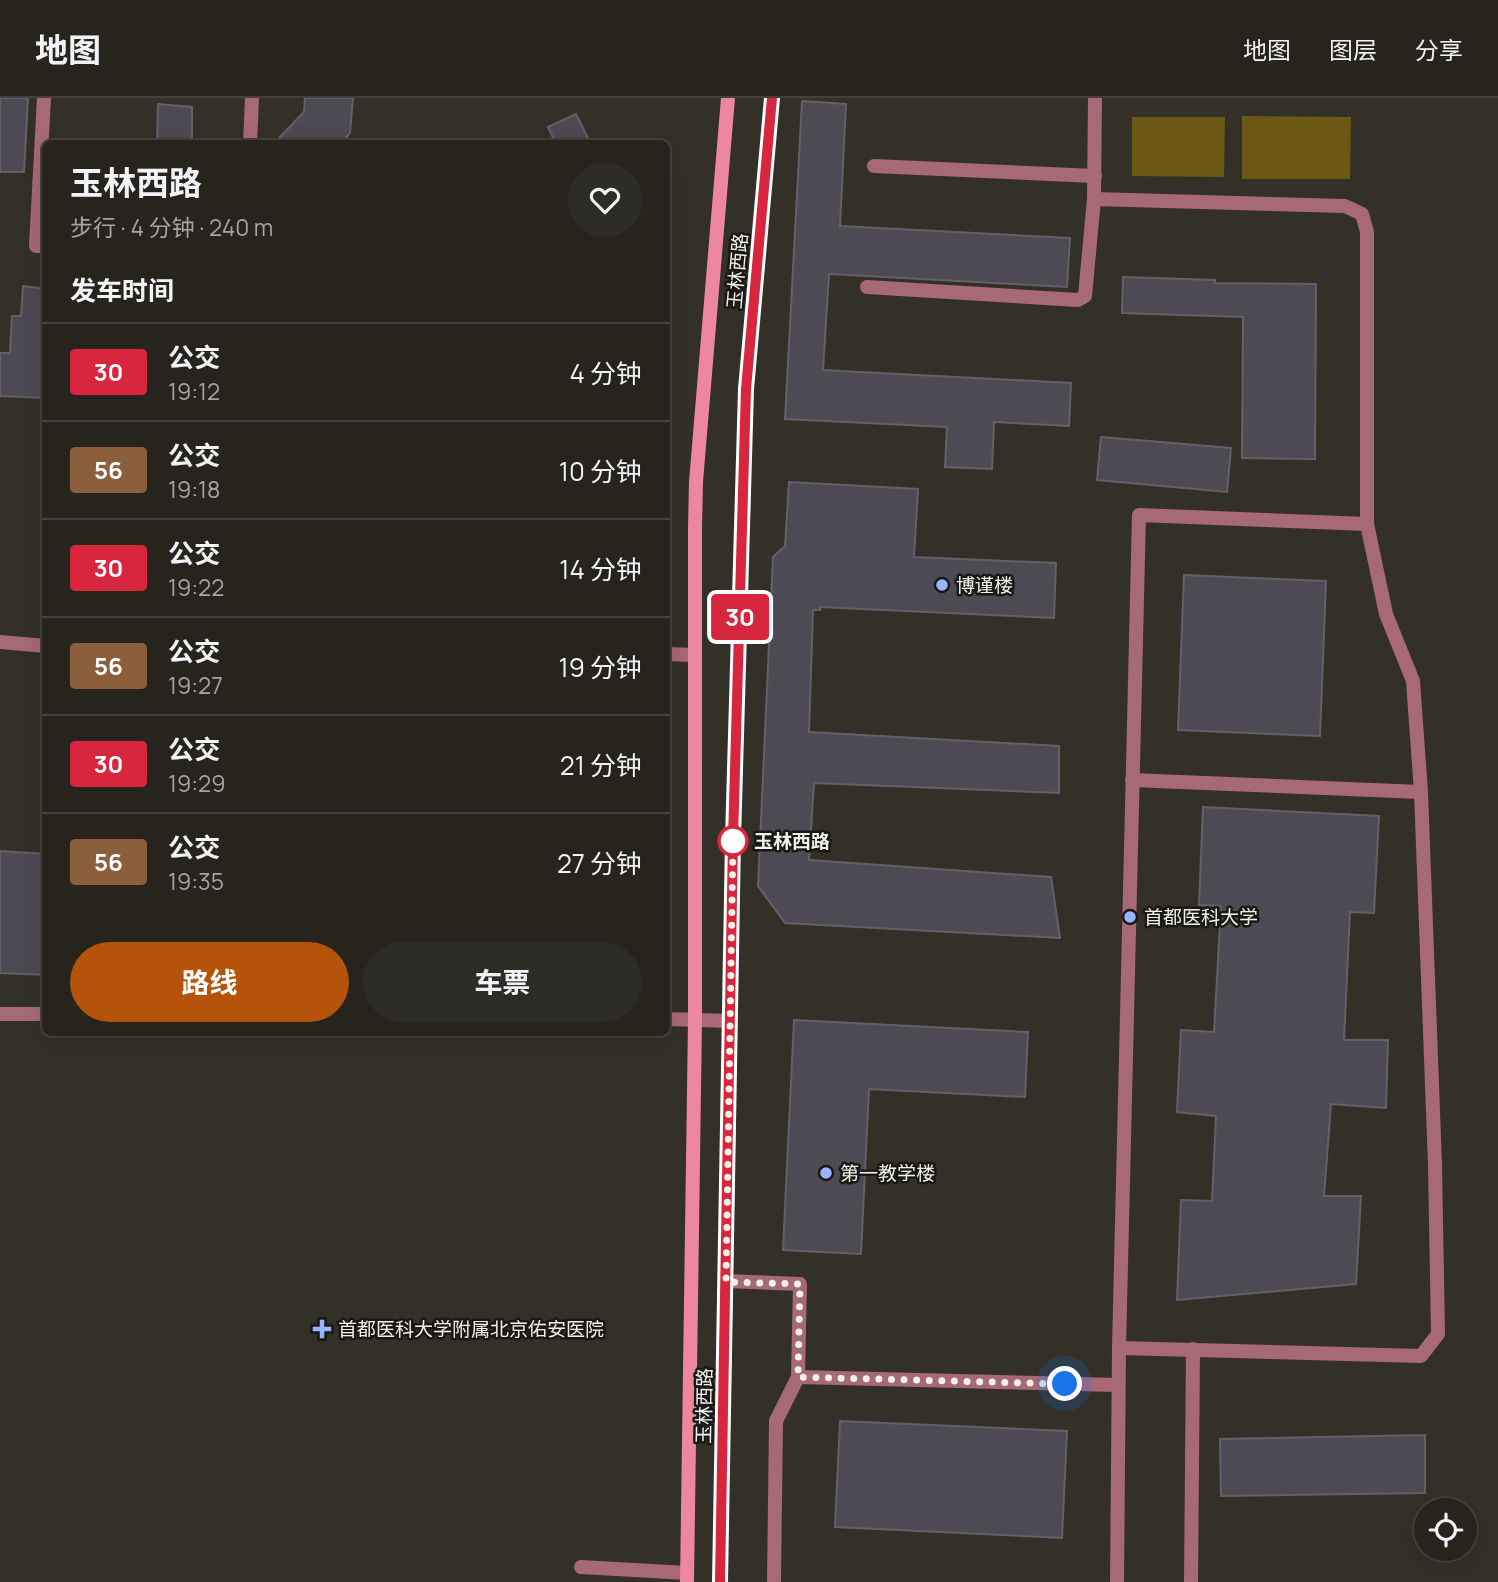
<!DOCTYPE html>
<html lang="zh">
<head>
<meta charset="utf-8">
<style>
  body { margin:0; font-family:Manrope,"Noto Sans SC",sans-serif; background:#2e2c26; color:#f1f3f6; height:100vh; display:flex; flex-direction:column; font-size:26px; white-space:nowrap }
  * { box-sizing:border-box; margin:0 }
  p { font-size:23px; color:#a4a4a4 }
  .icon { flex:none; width:38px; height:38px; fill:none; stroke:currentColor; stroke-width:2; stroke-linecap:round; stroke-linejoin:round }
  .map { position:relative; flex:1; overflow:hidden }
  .side { position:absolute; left:42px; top:42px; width:628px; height:896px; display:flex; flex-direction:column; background:#26241d; border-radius:10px; box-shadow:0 7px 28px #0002,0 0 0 2px #42413b }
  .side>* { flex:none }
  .badge { padding:0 14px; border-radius:5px; font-size:24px; line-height:46px }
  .controls { position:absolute; left:1414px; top:1400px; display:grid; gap:14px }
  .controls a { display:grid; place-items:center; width:63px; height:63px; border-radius:50%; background:#26241d; box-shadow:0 7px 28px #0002,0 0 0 2px #42413b; font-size:35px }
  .you { position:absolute; width:35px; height:35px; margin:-18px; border:5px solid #fff; border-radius:50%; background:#1a73e8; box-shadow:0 0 0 10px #1a73e833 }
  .map>.badge { position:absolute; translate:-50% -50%; box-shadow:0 0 0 4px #fff }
  h2 { padding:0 28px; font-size:26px; line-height:63px }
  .round { display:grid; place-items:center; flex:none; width:74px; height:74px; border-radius:37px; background:#2e2c26 }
  .head { display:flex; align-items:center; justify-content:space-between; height:119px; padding:0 28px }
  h1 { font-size:33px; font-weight:700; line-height:52px }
  .primary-button { display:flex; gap:14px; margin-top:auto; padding:14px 28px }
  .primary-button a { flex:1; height:80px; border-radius:42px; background:#b45309; color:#fff; font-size:28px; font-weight:700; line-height:80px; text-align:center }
  .primary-button a+a { background:#2e2c26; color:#f1f3f6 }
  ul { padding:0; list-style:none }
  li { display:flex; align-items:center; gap:21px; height:98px; padding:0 28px; border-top:2px solid #42413b }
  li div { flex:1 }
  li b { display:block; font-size:26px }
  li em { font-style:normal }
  li .badge { min-width:77px; font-weight:700; text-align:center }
  header { display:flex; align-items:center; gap:42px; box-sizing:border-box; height:98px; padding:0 35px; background:#26241d; border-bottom:2px solid #42413b }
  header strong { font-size:33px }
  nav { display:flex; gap:38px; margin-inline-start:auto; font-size:24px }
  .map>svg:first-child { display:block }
  .green { fill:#6c5815 }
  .building { fill:#4e4a53; stroke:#64606a; stroke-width:2 }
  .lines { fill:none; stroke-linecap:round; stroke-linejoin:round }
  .lane { stroke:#a86976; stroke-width:14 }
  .street { stroke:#a86976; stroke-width:14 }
  .secondary { stroke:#ec879e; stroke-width:14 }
  .line-casing { stroke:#fff; stroke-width:16 }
  .line { stroke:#d7263d; stroke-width:10 }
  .walk { stroke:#f1f0ea; stroke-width:7; stroke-dasharray:0 12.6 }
  .poi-dot { fill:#9ab5fd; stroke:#191814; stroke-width:2.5 }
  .stop-dot { fill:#fff; stroke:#d7263d; stroke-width:3.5 }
  .labels { text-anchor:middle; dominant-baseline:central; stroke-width:5; stroke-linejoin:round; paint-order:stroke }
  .street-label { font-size:19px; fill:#f1f0ea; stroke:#191814 }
  .poi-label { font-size:19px; fill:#f1f0ea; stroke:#191814; text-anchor:start }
  .stop-label { font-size:19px; font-weight:bold; fill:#f1f0ea; stroke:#191814; text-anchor:start }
</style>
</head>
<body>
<header>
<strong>地图</strong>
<nav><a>地图</a><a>图层</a><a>分享</a></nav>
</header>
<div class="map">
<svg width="1498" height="1484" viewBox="0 0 1498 1484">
  <rect width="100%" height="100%" fill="#333027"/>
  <g class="green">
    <path d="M1242 18 1351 19 1350 81H1242Z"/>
    <path d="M1132 19H1225L1224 79 1132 78Z"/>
  </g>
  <g class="building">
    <path d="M0 0H28L24 74H0Z"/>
    <path d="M305 0H353L350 35 341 46H273L304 14Z"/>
    <path d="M802 3 846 6 840 128 1070 140 1067 189 829 176 823 272 1071 285 1069 328 994 324 992 371 945 369 947 329 785 321Z"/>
    <path d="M158 6 192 9V46H157Z"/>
    <path d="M576 16 591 46H556L548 29Z"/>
    <path d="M1123 179 1215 182V185L1316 186 1315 361 1242 360 1243 219 1122 215Z"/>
    <path d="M23 188 46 191V300L0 298V255H10L12 218H21Z"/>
    <path d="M1101 339 1231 350 1227 394 1097 382Z"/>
    <path d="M789 384 918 391 914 459 1056 465 1054 520 820 509V512H813L809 634 1059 648V695L814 685 809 762 1051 779 1060 840 785 825 758 788 773 459 785 448Z"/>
    <path d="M1184 477 1326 483 1320 638 1178 632Z"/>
    <path d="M1203 709 1379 718 1374 815 1350 814 1344 942H1388L1386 1010 1331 1006 1324 1098H1361L1356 1186 1177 1202 1181 1102 1212 1103 1216 1018 1177 1014 1181 932 1214 934 1221 808 1199 807Z"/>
    <path d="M0 753 46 756V877L0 875Z"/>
    <path d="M794 922 1028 934 1025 999 869 991 861 1156 783 1152Z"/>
    <path d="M840 1323 1067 1333 1062 1440 835 1429Z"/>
    <path d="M1425 1337V1395L1221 1398 1220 1341Z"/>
  </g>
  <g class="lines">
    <g class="lane">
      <path d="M44 0 36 148H46"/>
      <path d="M250 46 252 0"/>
      <path d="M874 68 1095 78"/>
      <path d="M1094 101 1345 108 1362 116 1367 134V426L1386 516 1413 583 1421 694 1435 1066 1438 1236 1421 1258 1119 1250"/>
      <path d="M867 189 1078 202 1085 198 1094 101 1095 0"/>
      <path d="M1132 682 1421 694"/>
      <path d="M726 1183 800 1186 798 1279 776 1323 774 1484"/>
      <path d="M798 1279 1118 1287"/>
      <path d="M581 1469 687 1475"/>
      <path d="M1117 1484 1119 1250 1139 417 1367 426"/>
      <path d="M1191 1484 1193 1251"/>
    </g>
    <g class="street">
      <path d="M0 544 46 548"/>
      <path d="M667 556 694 557"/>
      <path d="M0 916H46"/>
      <path d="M667 921 730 923"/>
    </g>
    <g class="secondary">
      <path d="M687 1484 695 922V430L696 384 728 0"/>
      <path d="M720 1484 726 1183 733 741 746 291 772 0"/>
    </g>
  </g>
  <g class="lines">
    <defs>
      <path id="line" d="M720 1484 733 741 746 291 772 0"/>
    </defs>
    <use href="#line" class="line-casing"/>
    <use href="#line" class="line"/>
    <path class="walk" d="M733 743V741L726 1184 800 1186 798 1279 1065 1286"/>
  </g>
  <g class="poi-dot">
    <circle cx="942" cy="487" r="7"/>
    <circle cx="1130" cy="819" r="7"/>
    <circle cx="826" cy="1075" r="7"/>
    <path d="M318.5 1220.5h7v7h7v7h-7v7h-7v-7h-7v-7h7z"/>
  </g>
  <circle class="stop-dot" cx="733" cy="743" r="14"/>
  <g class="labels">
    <g class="street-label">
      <text transform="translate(737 173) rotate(-85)">玉林西路</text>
      <text transform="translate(704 1308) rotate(-89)">玉林西路</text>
    </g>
    <g class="poi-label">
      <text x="956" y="487">博谨楼</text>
      <text x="1144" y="819">首都医科大学</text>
      <text x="840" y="1075">第一教学楼</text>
      <text x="338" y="1231">首都医科大学附属北京佑安医院</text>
    </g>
    <g class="stop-label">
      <text x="754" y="743">玉林西路</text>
    </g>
  </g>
</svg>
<div class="controls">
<a><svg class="icon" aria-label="locate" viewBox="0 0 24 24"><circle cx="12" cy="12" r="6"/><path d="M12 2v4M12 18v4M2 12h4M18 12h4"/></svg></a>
</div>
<div class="you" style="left:1065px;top:1286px"></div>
<b class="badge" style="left:740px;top:519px;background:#d7263d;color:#fff">30</b>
<section class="side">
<div class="head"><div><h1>玉林西路</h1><p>步行 · 4 分钟 · 240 m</p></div><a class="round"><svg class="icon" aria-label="heart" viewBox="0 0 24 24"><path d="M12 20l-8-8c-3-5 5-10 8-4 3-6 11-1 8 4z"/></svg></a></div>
<h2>发车时间</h2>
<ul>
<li><span class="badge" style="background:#d7263d;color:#fff">30</span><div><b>公交</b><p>19:12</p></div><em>4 分钟</em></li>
<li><span class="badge" style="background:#8b5e3c;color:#fff">56</span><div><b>公交</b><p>19:18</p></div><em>10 分钟</em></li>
<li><span class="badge" style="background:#d7263d;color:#fff">30</span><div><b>公交</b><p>19:22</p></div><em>14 分钟</em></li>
<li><span class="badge" style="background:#8b5e3c;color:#fff">56</span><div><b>公交</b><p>19:27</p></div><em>19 分钟</em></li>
<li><span class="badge" style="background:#d7263d;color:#fff">30</span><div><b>公交</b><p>19:29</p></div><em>21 分钟</em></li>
<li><span class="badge" style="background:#8b5e3c;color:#fff">56</span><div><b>公交</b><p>19:35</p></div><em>27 分钟</em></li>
</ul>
<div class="primary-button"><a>路线</a><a>车票</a></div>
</section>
</div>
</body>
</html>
